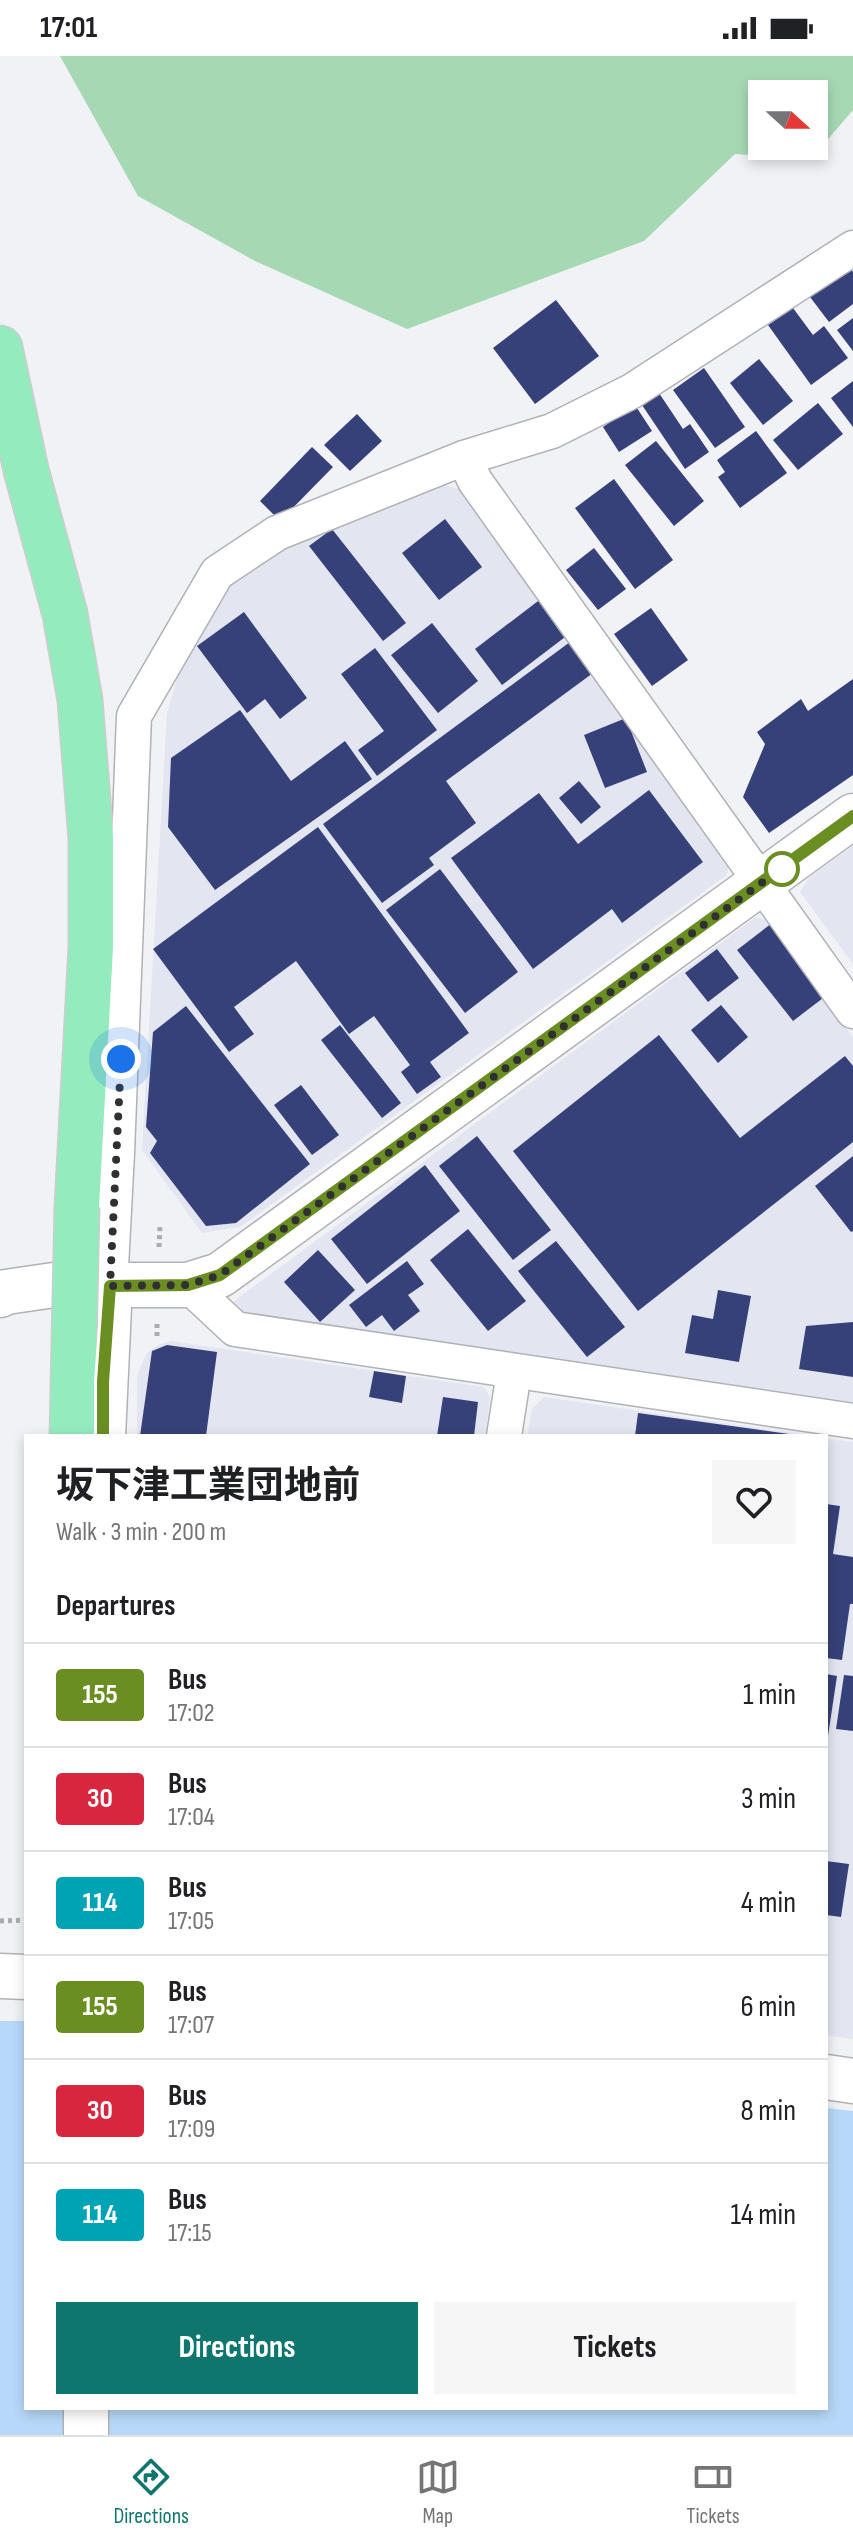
<!DOCTYPE html>
<html lang="en">
<head>
<meta charset="utf-8">
<style>
  body { margin:0; font-family:"Sofia Sans Condensed","Noto Sans JP",sans-serif; background:#f6f6f6; color:#202124; height:100vh; display:flex; flex-direction:column; font-size:30px; white-space:nowrap }
  * { box-sizing:border-box; margin:0 }
  p { font-size:26px; color:#757577 }
  .icon { flex:none; width:44px; height:44px; fill:none; stroke:currentColor; stroke-width:2; stroke-linecap:round; stroke-linejoin:round }
  .map { position:relative; flex:1; overflow:hidden }
  .drawer { position:absolute; left:24px; top:1378px; width:804px; height:976px; display:flex; flex-direction:column; background:#fff; border-radius:0px; box-shadow:0 4px 12px #0003 }
  .drawer>* { flex:none }
  .badge { padding:0 16px; border-radius:6px; font-size:28px; line-height:52px }
  .needle { width:52px; rotate:111deg }
  .controls { position:absolute; left:748px; top:24px; display:grid; gap:16px }
  .controls a { display:grid; place-items:center; width:80px; height:80px; border-radius:0px; background:#fff; box-shadow:0 4px 12px #0003; font-size:40px }
  .you { position:absolute; width:40px; height:40px; margin:-20px; border:6px solid #fff; border-radius:50%; background:#1a73e8; box-shadow:0 0 0 12px #1a73e833 }
  .map>.badge { position:absolute; translate:-50% -50%; box-shadow:0 0 0 4px #fff }
  h2 { padding:0 32px; font-size:30px; line-height:72px }
  .round { display:grid; place-items:center; flex:none; width:84px; height:84px; border-radius:0px; background:#f6f6f6 }
  .summary { display:flex; align-items:center; justify-content:space-between; height:136px; padding:0 32px }
  h1 { font-size:38px; font-weight:700; line-height:60px }
  .action { display:flex; gap:16px; margin-top:auto; padding:16px 32px }
  .action a { flex:1; height:92px; border-radius:0px; background:#0f766e; color:#fff; font-size:32px; font-weight:700; line-height:92px; text-align:center }
  .action a+a { background:#f6f6f6; color:#202124 }
  ul { padding:0; list-style:none }
  li { display:flex; align-items:center; gap:24px; height:104px; padding:0 32px; border-top:2px solid #e0e0e0 }
  li div { flex:1 }
  li b { display:block; font-size:30px }
  li em { font-style:normal }
  li .badge { min-width:88px; font-weight:700; text-align:center }
  .status { display:flex; justify-content:space-between; align-items:center; height:56px; padding:0 40px; background:#fff; direction:ltr }
  .status svg { height:22px; fill:currentColor }
  .menu { display:flex; justify-content:space-around; align-items:center; height:112px; border-top:2px solid #e0e0e0; background:#fff; font-size:22px; color:#757577 }
  .menu a { display:grid; justify-items:center; gap:4px }
  .menu .current { color:#0f766e }
  .map>svg:first-child { display:block }
  .built { fill:#e3e6f1 }
  .green { fill:#a6d9b3; fill-rule:evenodd }
  .water { fill:#b7d8f9 }
  .building { fill:#364179 }
  .lines { fill:none; stroke-linecap:round; stroke-linejoin:round }
  .street-casing { stroke:#b1b2b6; stroke-width:37 }
  .secondary-casing { stroke:#b1b2b6; stroke-width:47 }
  .highway-casing { stroke:#cdcdce; stroke-width:47 }
  .path { stroke:#aaabae; stroke-width:5; stroke-dasharray:4 4; stroke-linecap:butt }
  .street { stroke:#fff; stroke-width:34 }
  .secondary { stroke:#fff; stroke-width:44 }
  .highway { stroke:#94ebbe; stroke-width:44 }
  .highway-bridge-casing { stroke:#cdcdce; stroke-width:47; stroke-linecap:butt }
  .highway-bridge { stroke:#94ebbe; stroke-width:44 }
  .line-casing { stroke:#fff; stroke-width:18 }
  .line { stroke:#6b8e23; stroke-width:12 }
  .walk { stroke:#303032; stroke-width:8; stroke-dasharray:0 14.4 }
  .stop-dot { fill:#fff; stroke:#6b8e23; stroke-width:4 }
</style>
</head>
<body>
<div class="status"><b>17:01</b><svg viewBox="0 0 49 12"><path d="M0 12V9h3v3zM5 12V6h3v6zM10 12V3h3v9zM15 12V0h3v12zM26 1h20v11H26zM47 4h2v5h-2z"/></svg></div>
<div class="map">
<svg width="853" height="2379" viewBox="0 0 853 2379">
  <rect width="100%" height="100%" fill="#f1f2f6"/>
  <g class="built">
    <path d="M444 429 464 434 730 801 727 819 240 1171 202 1177 142 1094 167 658 182 605 225 534 259 506 291 484Z"/>
    <path d="M853 790V908L800 836 808 823Z"/>
    <path d="M756 861 768 865 853 981V1346L237 1257 234 1245Z"/>
    <path d="M171 1285 484 1331 490 1341 485 1380H137V1319L147 1297 158 1289Z"/>
    <path d="M544 1341 812 1380H527L532 1353Z"/>
    <path d="M826 1382 853 1386V1983L826 1979Z"/>
  </g>
  <path class="green" d="M60 0H853V54L811 103 735 98 644 185 407 273 255 205 138 140ZM762 38H814V90H762Z"/>
  <path class="water" d="M0 1965H26V2352H826V2052L853 2055V2379H0Z"/>
  <g class="building">
    <path d="M847 208 853 216V248L829 266 807 237Z"/>
    <path d="M556 244 599 300 535 348 493 292Z"/>
    <path d="M793 252 813 279 824 270 848 302 811 329 768 269Z"/>
    <path d="M853 262V295L837 274Z"/>
    <path d="M759 303 793 345 763 369 730 327Z"/>
    <path d="M704 312 745 371 715 392 673 334Z"/>
    <path d="M853 325V371L831 342Z"/>
    <path d="M659 337 683 373 690 368 709 396 685 413 642 349Z"/>
    <path d="M818 347 843 378 798 414 773 384Z"/>
    <path d="M635 349 652 375 619 396 603 371Z"/>
    <path d="M357 358 382 385 350 415 324 389Z"/>
    <path d="M756 375 787 417 740 452 718 421 725 416 717 404Z"/>
    <path d="M656 385 704 445 674 470 625 409Z"/>
    <path d="M312 391 333 411 280 465 260 445Z"/>
    <path d="M614 423 673 504 635 533 575 452Z"/>
    <path d="M445 463 482 511 439 544 402 497Z"/>
    <path d="M332 473 406 567 383 585 309 490Z"/>
    <path d="M594 492 626 533 598 554 566 514Z"/>
    <path d="M542 542 569 578 502 629 475 593Z"/>
    <path d="M651 552 688 604 652 630 614 578Z"/>
    <path d="M244 556 307 642 280 663 265 643 247 657 197 590Z"/>
    <path d="M432 567 478 625 438 657 391 599Z"/>
    <path d="M570 586 593 617 446 725 476 767 429 802 434 809 382 847 323 768Z"/>
    <path d="M375 592 437 674 377 720 358 694 384 675 341 618Z"/>
    <path d="M853 623V719L769 777 743 741 765 688 757 676 801 643 808 655Z"/>
    <path d="M240 654 291 725 345 685 372 723 215 834 168 771 171 702Z"/>
    <path d="M626 662 647 716 605 732 584 679Z"/>
    <path d="M579 725 601 751 581 768 559 742Z"/>
    <path d="M649 734 703 806 622 867 612 853 533 913 451 802 539 737 578 788Z"/>
    <path d="M318 771 469 977 430 1006 441 1021 417 1038 401 1016 410 1009 374 960 349 978 296 905 234 951 254 978 229 996 153 893Z"/>
    <path d="M440 813 518 916 465 957 386 854Z"/>
    <path d="M772 867 827 939 793 965 737 894Z"/>
    <path d="M717 893 739 922 708 946 685 917Z"/>
    <path d="M721 949 748 981 718 1007 691 974Z"/>
    <path d="M186 950 310 1108 236 1167 206 1170 150 1097 157 1085 146 1071 153 976Z"/>
    <path d="M340 969 401 1047 382 1062 321 984Z"/>
    <path d="M659 979 740 1082 845 1000 853 1010V1086L638 1255 513 1095Z"/>
    <path d="M301 1029 339 1079 312 1099 274 1049Z"/>
    <path d="M477 1080 551 1174 513 1204 439 1110Z"/>
    <path d="M853 1100V1175L851 1176 815 1130Z"/>
    <path d="M425 1109 460 1155 367 1228 331 1183Z"/>
    <path d="M468 1173 526 1245 488 1275 430 1204Z"/>
    <path d="M556 1185 625 1271 587 1301 518 1215Z"/>
    <path d="M318 1194 355 1234 320 1266 284 1226Z"/>
    <path d="M407 1205 424 1228 408 1239 420 1255 394 1275 382 1259 366 1271 349 1249Z"/>
    <path d="M718 1234 751 1240 739 1306 685 1297 692 1259 713 1263Z"/>
    <path d="M853 1266V1321L799 1313 806 1270Z"/>
    <path d="M167 1289 217 1296 206 1380H140L152 1295Z"/>
    <path d="M374 1315 406 1320 402 1347 369 1341Z"/>
    <path d="M443 1341 478 1346 474 1380H437Z"/>
    <path d="M638 1357 789 1378V1380H635Z"/>
    <path d="M826 1448 840 1450 833 1498 853 1501V1548H850L842 1604 826 1602Z"/>
    <path d="M826 1618 837 1620 828 1680 826 1679Z"/>
    <path d="M844 1619 853 1620V1675L836 1673Z"/>
    <path d="M826 1805 849 1808 841 1861 826 1859Z"/>
  </g>
  <g class="lines">
    <defs>
      <g id="street">
        <path d="M464 402 475 425 853 955"/>
        <path d="M188 1229 235 1273 853 1365"/>
        <path d="M110 1230 117 1097 134 660 217 517 277 477 464 402 552 375 632 335 853 192"/>
        <path d="M504 1380 514 1316"/>
      </g>
      <g id="secondary">
        <path d="M0 1239 6 1236 54 1229H188L220 1219 853 760"/>
        <path d="M103 1380 110 1230"/>
        <path d="M0 1920 26 1921"/>
        <path d="M826 2021 853 2025"/>
        <path d="M86 2352V2379"/>
      </g>
      <path id="highway" d="M0 292 26 414 65 558 80 644 91 783V891L77 1151"/>
    </defs>
    <use href="#street" class="street-casing"/>
    <use href="#secondary" class="secondary-casing"/>
    <use href="#highway" class="highway-casing"/>
    <g class="path">
      <path d="M159 1191 160 1170"/>
      <path d="M157 1280V1265"/>
      <path d="M0 1865 26 1864"/>
    </g>
    <use href="#street" class="street"/>
    <use href="#secondary" class="secondary"/>
    <use href="#highway" class="highway"/>
    <defs>
      <path id="highway-bridge" d="M72 1380 77 1151"/>
    </defs>
    <use href="#highway-bridge" class="highway-bridge-casing"/>
    <use href="#highway-bridge" class="highway-bridge"/>
  </g>
  <g class="lines">
    <defs>
      <path id="line" d="M103 1380V1326L110 1230 188 1229 220 1219 853 760"/>
    </defs>
    <use href="#line" class="line-casing"/>
    <use href="#line" class="line"/>
    <path class="walk" d="M121 1003 110 1230 188 1229 220 1219 785 810 782 813"/>
  </g>
  <circle class="stop-dot" cx="782" cy="813" r="16"/>
</svg>
<div class="controls">
<a><svg class="needle" viewBox="-14 -14 28 28"><path d="M0-13l5 13h-10z" fill="#e53935"/><path d="M0 13l5-13h-10z" fill="#757577"/></svg></a>
</div>
<div class="you" style="left:121px;top:1003px"></div>
<section class="drawer">
<div class="summary"><div><h1>坂下津工業団地前</h1><p>Walk · 3 min · 200 m</p></div><a class="round"><svg class="icon" aria-label="heart" viewBox="0 0 24 24"><path d="M12 20l-8-8c-3-5 5-10 8-4 3-6 11-1 8 4z"/></svg></a></div>
<h2>Departures</h2>
<ul>
<li><span class="badge" style="background:#6b8e23;color:#fff">155</span><div><b>Bus</b><p>17:02</p></div><em>1 min</em></li>
<li><span class="badge" style="background:#d7263d;color:#fff">30</span><div><b>Bus</b><p>17:04</p></div><em>3 min</em></li>
<li><span class="badge" style="background:#00a3b4;color:#fff">114</span><div><b>Bus</b><p>17:05</p></div><em>4 min</em></li>
<li><span class="badge" style="background:#6b8e23;color:#fff">155</span><div><b>Bus</b><p>17:07</p></div><em>6 min</em></li>
<li><span class="badge" style="background:#d7263d;color:#fff">30</span><div><b>Bus</b><p>17:09</p></div><em>8 min</em></li>
<li><span class="badge" style="background:#00a3b4;color:#fff">114</span><div><b>Bus</b><p>17:15</p></div><em>14 min</em></li>
</ul>
<div class="action"><a>Directions</a><a>Tickets</a></div>
</section>
</div>
<nav class="menu">
<a class="current"><svg class="icon" aria-label="directions" viewBox="0 0 24 24"><path d="M12 3l9 9-9 9-9-9zM9 14v-3h6M13 9l2 2-2 2"/></svg>Directions</a>
<a><svg class="icon" aria-label="map" viewBox="0 0 24 24"><path d="M3 6l6-2 6 2 6-2v14l-6 2-6-2-6 2zM9 4v14M15 6v14"/></svg>Map</a>
<a><svg class="icon" aria-label="tickets" viewBox="0 0 24 24"><path d="M3 7h18v10H3zM15 7v10"/></svg>Tickets</a>
</nav>
</body>
</html>
